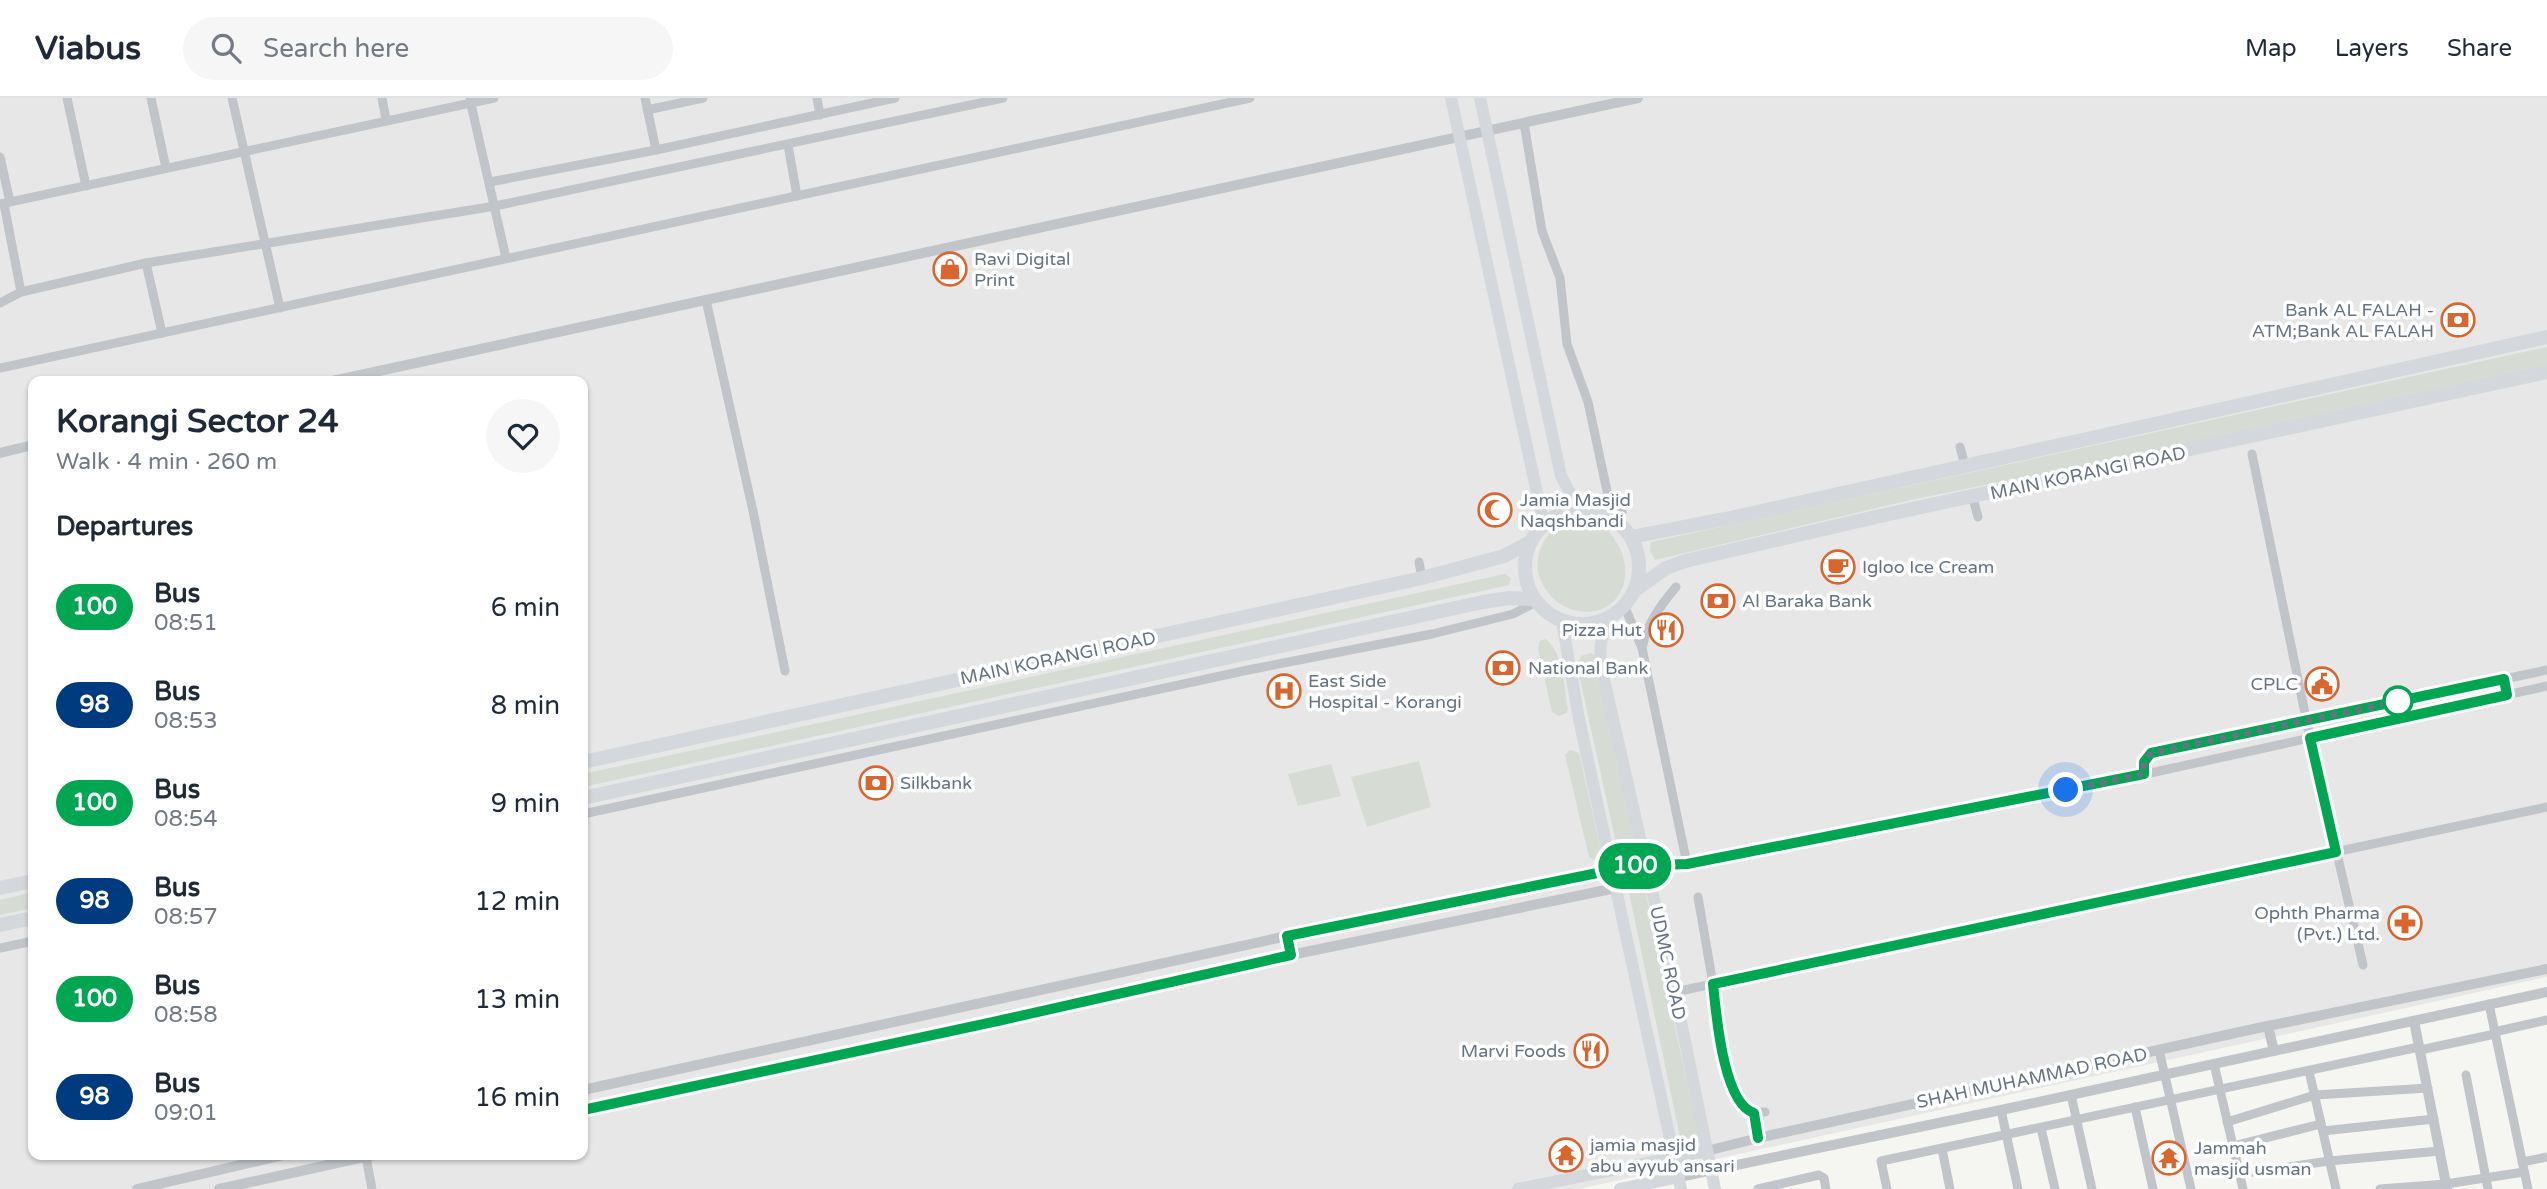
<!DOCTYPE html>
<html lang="en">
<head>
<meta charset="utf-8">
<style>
  body { margin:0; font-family:"Varela Round",sans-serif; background:#f6f6f7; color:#1f2937; height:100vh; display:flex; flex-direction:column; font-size:26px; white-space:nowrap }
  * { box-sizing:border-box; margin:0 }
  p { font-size:23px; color:#747a83 }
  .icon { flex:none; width:38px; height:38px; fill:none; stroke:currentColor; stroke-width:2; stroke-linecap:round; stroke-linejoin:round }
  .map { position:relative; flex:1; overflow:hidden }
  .drawer { position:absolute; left:28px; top:278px; width:560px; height:784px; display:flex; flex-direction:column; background:#fff; border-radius:14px; box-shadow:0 2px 5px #0004 }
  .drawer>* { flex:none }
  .badge { padding:0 14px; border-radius:23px; font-size:24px; line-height:46px }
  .you { position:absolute; width:35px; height:35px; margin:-18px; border:5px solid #fff; border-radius:50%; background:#1a73e8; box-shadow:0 0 0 10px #1a73e833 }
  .map>.badge { position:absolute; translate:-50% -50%; box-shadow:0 0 0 4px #fff }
  h2 { padding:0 28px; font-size:26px; line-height:63px }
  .round { display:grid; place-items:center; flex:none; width:74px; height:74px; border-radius:37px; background:#f6f6f7 }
  .head { display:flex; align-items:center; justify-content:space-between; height:119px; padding:0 28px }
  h1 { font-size:33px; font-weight:800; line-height:52px }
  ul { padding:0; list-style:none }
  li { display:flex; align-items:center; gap:21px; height:98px; padding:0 28px }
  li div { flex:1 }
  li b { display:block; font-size:26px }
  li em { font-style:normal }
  li .badge { min-width:77px; font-weight:700; text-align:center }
  header { display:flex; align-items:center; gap:42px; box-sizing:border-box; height:98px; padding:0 35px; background:#fff; border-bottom:2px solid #e0e1e3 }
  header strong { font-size:33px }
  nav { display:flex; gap:38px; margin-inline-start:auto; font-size:24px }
  .search { width:490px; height:63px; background:#f6f6f7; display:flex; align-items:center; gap:18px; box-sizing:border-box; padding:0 24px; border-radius:38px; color:#747a83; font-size:26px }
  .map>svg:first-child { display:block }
  .built { fill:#e6e7e6; fill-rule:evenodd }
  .green { fill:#d6dcd4 }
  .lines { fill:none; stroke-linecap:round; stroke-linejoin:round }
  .minor { stroke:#c1c4c8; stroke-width:9 }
  .tertiary { stroke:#c1c4c8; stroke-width:10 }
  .secondary { stroke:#d4d8dc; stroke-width:12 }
  .primary { stroke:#d4d8dc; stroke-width:14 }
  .line-casing { stroke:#fff; stroke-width:16 }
  .line { stroke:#00a651; stroke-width:10 }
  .walk { stroke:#667382; stroke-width:7; stroke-dasharray:0 12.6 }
  .stop-dot { fill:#fff; stroke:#00a651; stroke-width:3.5 }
  .labels { text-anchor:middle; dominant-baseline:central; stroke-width:7; stroke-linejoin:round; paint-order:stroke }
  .poi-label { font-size:18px; fill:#667382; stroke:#fff; text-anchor:start }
  .street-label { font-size:18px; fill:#667382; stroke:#fff }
</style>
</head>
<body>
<header>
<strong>Viabus</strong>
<div class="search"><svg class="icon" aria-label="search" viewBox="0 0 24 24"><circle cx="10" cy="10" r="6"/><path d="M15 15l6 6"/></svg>Search here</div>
<nav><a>Map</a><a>Layers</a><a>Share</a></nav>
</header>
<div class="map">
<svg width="2547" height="1091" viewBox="0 0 2547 1091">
  <rect width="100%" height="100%" fill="#f5f6f2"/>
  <path class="built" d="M0 0H2547V879L1579 1091H0ZM33 284H583V1057H33Z"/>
  <g class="green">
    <path d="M2547 249V269L2210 342 1915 401 1655 462 1650 453 1651 444Z"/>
    <path d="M1575 421 1602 426C1618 442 1629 462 1624 485 1614 520 1573 522 1550 497 1525 469 1540 430 1575 421Z"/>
    <path d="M1505 476 1511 480 1509 487 583 689V676Z"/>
    <path d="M1545 541C1564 554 1564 590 1568 611L1567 615 1559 618 1552 614 1538 551 1540 543Z"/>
    <path d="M1591 555 1596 559 1637 754 1629 761 1623 759 1618 754 1577 567 1581 558Z"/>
    <path d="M1570 652 1579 655 1602 756 1597 763 1589 759 1565 657Z"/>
    <path d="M1419 663 1431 709 1367 729 1351 679Z"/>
    <path d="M1331 666 1341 698 1298 708 1288 676Z"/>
    <path d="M1630 773H1638L1642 779 1700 1043 1693 1050 1686 1049 1681 1044 1626 780Z"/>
    <path d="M33 794V810L0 817V802Z"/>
  </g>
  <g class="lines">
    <g class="minor">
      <path d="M67 0 86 88"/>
      <path d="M151 0 166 70"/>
      <path d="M232 0 280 210"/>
      <path d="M382 0 386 22"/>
      <path d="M645 0 656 52"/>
      <path d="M817 0 820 17"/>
      <path d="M470 2 506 160"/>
      <path d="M647 12 703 0"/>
      <path d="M1524 25 1542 133 1560 180 1567 246 1588 304 1607 393 1612 405 1622 414"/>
      <path d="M788 47 797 98"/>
      <path d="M0 59 10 104"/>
      <path d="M490 84 656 52 895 0"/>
      <path d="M0 106 494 0"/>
      <path d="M4 106 21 194"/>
      <path d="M146 165 162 235"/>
      <path d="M706 202 753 413 785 573"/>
      <path d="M0 205 21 194 146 165 495 108 1003 0"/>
      <path d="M0 270 1250 0"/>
      <path d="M1960 349 1965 367"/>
      <path d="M2252 356 2310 640 2363 867"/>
      <path d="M1973 400 1978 419"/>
      <path d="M1589 412 1622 414"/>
      <path d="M1419 464 1422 480"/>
      <path d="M1676 489C1660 508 1647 526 1642 550L1687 766"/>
      <path d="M1624 507 1642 550"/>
      <path d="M2144 676V664L2151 655 2547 572"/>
      <path d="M583 716 1248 572 1432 536 1513 516 1536 504"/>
      <path d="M1646 768 1687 766 1910 724 2155 674 2547 588"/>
      <path d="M1698 799 1713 886 1723 959 1743 1009 1751 1014H1765"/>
      <path d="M0 850 33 843"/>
      <path d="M1675 894 2547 709"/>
      <path d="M2489 906 2528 1091"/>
      <path d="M2494 934 2547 922"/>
      <path d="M2159 952 2191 1091"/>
      <path d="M2420 952 2495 936"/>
      <path d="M2214 966 2243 1091"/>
      <path d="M2309 973 2336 1091"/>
      <path d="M2466 977 2488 1091"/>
      <path d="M2071 997 2092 1091"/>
      <path d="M2135 1009 2153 1091"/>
      <path d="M2001 1012 2018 1091"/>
      <path d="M1754 1015 1758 1040"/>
      <path d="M2227 1024 2315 997 2428 990"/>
      <path d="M2041 1030 2055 1091"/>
      <path d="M2323 1033 2434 1021"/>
      <path d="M2233 1048 2321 1026"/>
      <path d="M1942 1051 1950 1091"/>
      <path d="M366 1059 372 1091"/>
      <path d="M2522 1064 2547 1059"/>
      <path d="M2239 1076 2329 1063 2440 1053"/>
      <path d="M1758 1091 1819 1077 1824 1080 1826 1091"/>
      <path d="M1887 1091 1881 1063 2419 949"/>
      <path d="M2380 1091 2446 1086 2524 1074"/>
    </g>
    <g class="tertiary">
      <path d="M328 284 1638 0"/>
      <path d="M0 355 33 347"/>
      <path d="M2414 923 2447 1091"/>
      <path d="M2268 928 2274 953"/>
      <path d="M583 992 1287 838 1631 768H1646"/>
      <path d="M583 1012 1002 922 1291 857 1616 790"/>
      <path d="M1707 1053 1758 1040 2258 930 2547 871"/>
      <path d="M1655 1064C1666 1065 1668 1075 1661 1082"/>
      <path d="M1679 1079 2001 1012 2547 894"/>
      <path d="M137 1091 284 1057"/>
      <path d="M219 1091 373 1057"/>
    </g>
    <g class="secondary">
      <path d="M1451 0 1544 427"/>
      <path d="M1480 0 1561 378 1574 402 1589 412"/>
      <path d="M1611 519C1601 539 1599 545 1601 568L1675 894 1715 1091"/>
      <path d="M1562 523 1579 621 1681 1091"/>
      <path d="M1518 1091 1707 1053"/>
      <path d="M1620 1091 1679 1079"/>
    </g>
    <g class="primary">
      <circle cx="1582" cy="469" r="57"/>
      <path d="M1631 439 1735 419 2547 239"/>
      <path d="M1635 492 1666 470 1685 463 1889 416 2547 274"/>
      <path d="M583 664 1422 480 1504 458 1530 444"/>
      <path d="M583 700 1483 504 1509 500 1533 501"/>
      <path d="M0 790 33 783"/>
      <path d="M0 827 33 820"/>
    </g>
  </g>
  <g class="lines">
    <defs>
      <path id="line" d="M583 1012 1002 922 1291 857 1287 838 1632 768 1687 766 2144 676V664L2151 655 2504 581 2507 597 2310 640 2336 754 1713 886C1716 914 1723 1006 1754 1015L1758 1040"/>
    </defs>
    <use href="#line" class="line-casing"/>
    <use href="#line" class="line"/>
    <path class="walk" d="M2066 692 2144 676V664L2151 655 2405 602 2398 603"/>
  </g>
  <defs>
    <symbol id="shop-ring" viewBox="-11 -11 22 22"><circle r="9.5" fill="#fff" stroke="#d9652f" stroke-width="1.5"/><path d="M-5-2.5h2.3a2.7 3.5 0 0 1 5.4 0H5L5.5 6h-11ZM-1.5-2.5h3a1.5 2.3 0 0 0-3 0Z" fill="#d9652f"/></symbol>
    <symbol id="bank-ring" viewBox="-11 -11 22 22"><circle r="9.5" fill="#fff" stroke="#d9652f" stroke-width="1.5"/><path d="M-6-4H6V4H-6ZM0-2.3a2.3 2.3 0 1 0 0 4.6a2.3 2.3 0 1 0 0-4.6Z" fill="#d9652f"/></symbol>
    <symbol id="mosque-ring" viewBox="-11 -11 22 22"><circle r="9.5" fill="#fff" stroke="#d9652f" stroke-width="1.5"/><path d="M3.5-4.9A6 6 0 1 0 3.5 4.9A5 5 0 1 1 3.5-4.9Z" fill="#d9652f"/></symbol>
    <symbol id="cafe-ring" viewBox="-11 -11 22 22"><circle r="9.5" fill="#fff" stroke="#d9652f" stroke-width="1.5"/><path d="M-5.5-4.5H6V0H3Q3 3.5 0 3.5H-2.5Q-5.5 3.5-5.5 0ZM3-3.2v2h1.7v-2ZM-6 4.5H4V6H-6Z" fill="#d9652f"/></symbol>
    <symbol id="restaurant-ring" viewBox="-11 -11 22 22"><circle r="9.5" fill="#fff" stroke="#d9652f" stroke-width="1.5"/><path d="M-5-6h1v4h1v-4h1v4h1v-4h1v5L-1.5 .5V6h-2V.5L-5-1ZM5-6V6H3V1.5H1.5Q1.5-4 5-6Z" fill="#d9652f"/></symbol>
    <symbol id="civic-ring" viewBox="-11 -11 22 22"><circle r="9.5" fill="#fff" stroke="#d9652f" stroke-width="1.5"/><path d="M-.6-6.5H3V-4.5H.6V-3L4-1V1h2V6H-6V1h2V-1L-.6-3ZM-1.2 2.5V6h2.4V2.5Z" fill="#d9652f"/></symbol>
    <symbol id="hospital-ring" viewBox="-11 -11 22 22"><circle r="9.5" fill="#fff" stroke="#d9652f" stroke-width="1.5"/><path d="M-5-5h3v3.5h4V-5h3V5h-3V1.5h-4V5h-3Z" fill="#d9652f"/></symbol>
    <symbol id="pharmacy-ring" viewBox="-11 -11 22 22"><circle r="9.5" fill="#fff" stroke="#d9652f" stroke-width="1.5"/><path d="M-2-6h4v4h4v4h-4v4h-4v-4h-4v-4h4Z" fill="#d9652f"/></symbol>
    <symbol id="temple-ring" viewBox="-11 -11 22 22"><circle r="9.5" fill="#fff" stroke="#d9652f" stroke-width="1.5"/><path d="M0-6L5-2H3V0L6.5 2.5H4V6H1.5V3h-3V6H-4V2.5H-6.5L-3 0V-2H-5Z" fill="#d9652f"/></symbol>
  </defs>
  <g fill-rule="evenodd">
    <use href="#shop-ring" x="931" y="152" width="38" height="38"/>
    <use href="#bank-ring" x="2439" y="203" width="38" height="38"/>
    <use href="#mosque-ring" x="1476" y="393" width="38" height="38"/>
    <use href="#cafe-ring" x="1819" y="450" width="38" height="38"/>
    <use href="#bank-ring" x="1699" y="484" width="38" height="38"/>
    <use href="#restaurant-ring" x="1647" y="513" width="38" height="38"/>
    <use href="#bank-ring" x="1484" y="551" width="38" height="38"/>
    <use href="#civic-ring" x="2303" y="567" width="38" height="38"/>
    <use href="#hospital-ring" x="1265" y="574" width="38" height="38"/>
    <use href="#bank-ring" x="857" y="666" width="38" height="38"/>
    <use href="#pharmacy-ring" x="2386" y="806" width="38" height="38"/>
    <use href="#restaurant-ring" x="1572" y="934" width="38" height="38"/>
    <use href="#temple-ring" x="1547" y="1038" width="38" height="38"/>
    <use href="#temple-ring" x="2150" y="1041" width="38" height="38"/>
  </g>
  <circle class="stop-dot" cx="2398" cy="603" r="14"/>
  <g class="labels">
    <g class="poi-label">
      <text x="974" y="161">Ravi Digital<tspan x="974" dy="21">Print</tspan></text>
      <text x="2434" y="212" text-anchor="end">Bank AL FALAH -<tspan x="2434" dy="21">ATM;Bank AL FALAH</tspan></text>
      <text x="1520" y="402">Jamia Masjid<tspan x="1520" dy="21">Naqshbandi</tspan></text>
      <text x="1862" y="469">Igloo Ice Cream</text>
      <text x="1742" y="503">Al Baraka Bank</text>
      <text x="1642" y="532" text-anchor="end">Pizza Hut</text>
      <text x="1528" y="570">National Bank</text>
      <text x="1308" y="583">East Side<tspan x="1308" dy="21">Hospital - Korangi</tspan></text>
      <text x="2298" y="586" text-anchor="end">CPLC</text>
      <text x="900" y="685">Silkbank</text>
      <text x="2380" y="815" text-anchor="end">Ophth Pharma<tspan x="2380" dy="21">(Pvt.) Ltd.</tspan></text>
      <text x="1566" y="953" text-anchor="end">Marvi Foods</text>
      <text x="1590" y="1047">jamia masjid<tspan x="1590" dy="21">abu ayyub ansari</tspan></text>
      <text x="2194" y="1050">Jammah<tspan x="2194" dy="21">masjid usman</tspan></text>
    </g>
    <g class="street-label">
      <text transform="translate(2088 375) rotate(-12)">MAIN KORANGI ROAD</text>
      <text transform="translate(1058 560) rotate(-12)">MAIN KORANGI ROAD</text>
      <text transform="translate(1668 865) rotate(78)">UDMC ROAD</text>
      <text transform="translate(2032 980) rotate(-12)">SHAH MUHAMMAD ROAD</text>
    </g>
  </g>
</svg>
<div class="you" style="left:2066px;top:692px"></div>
<b class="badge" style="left:1635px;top:768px;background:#00a651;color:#fff">100</b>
<section class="drawer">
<div class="head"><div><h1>Korangi Sector 24</h1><p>Walk · 4 min · 260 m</p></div><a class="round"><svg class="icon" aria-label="heart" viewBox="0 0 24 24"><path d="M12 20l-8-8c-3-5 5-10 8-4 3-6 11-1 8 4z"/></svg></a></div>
<h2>Departures</h2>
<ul>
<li><span class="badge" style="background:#00a651;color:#fff">100</span><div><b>Bus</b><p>08:51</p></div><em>6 min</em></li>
<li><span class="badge" style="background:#003b80;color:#fff">98</span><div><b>Bus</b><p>08:53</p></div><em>8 min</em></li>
<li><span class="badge" style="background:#00a651;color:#fff">100</span><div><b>Bus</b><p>08:54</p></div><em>9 min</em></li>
<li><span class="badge" style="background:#003b80;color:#fff">98</span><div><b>Bus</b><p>08:57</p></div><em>12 min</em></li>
<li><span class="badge" style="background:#00a651;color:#fff">100</span><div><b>Bus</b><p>08:58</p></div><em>13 min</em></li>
<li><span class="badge" style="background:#003b80;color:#fff">98</span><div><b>Bus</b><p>09:01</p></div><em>16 min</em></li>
</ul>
</section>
</div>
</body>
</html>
